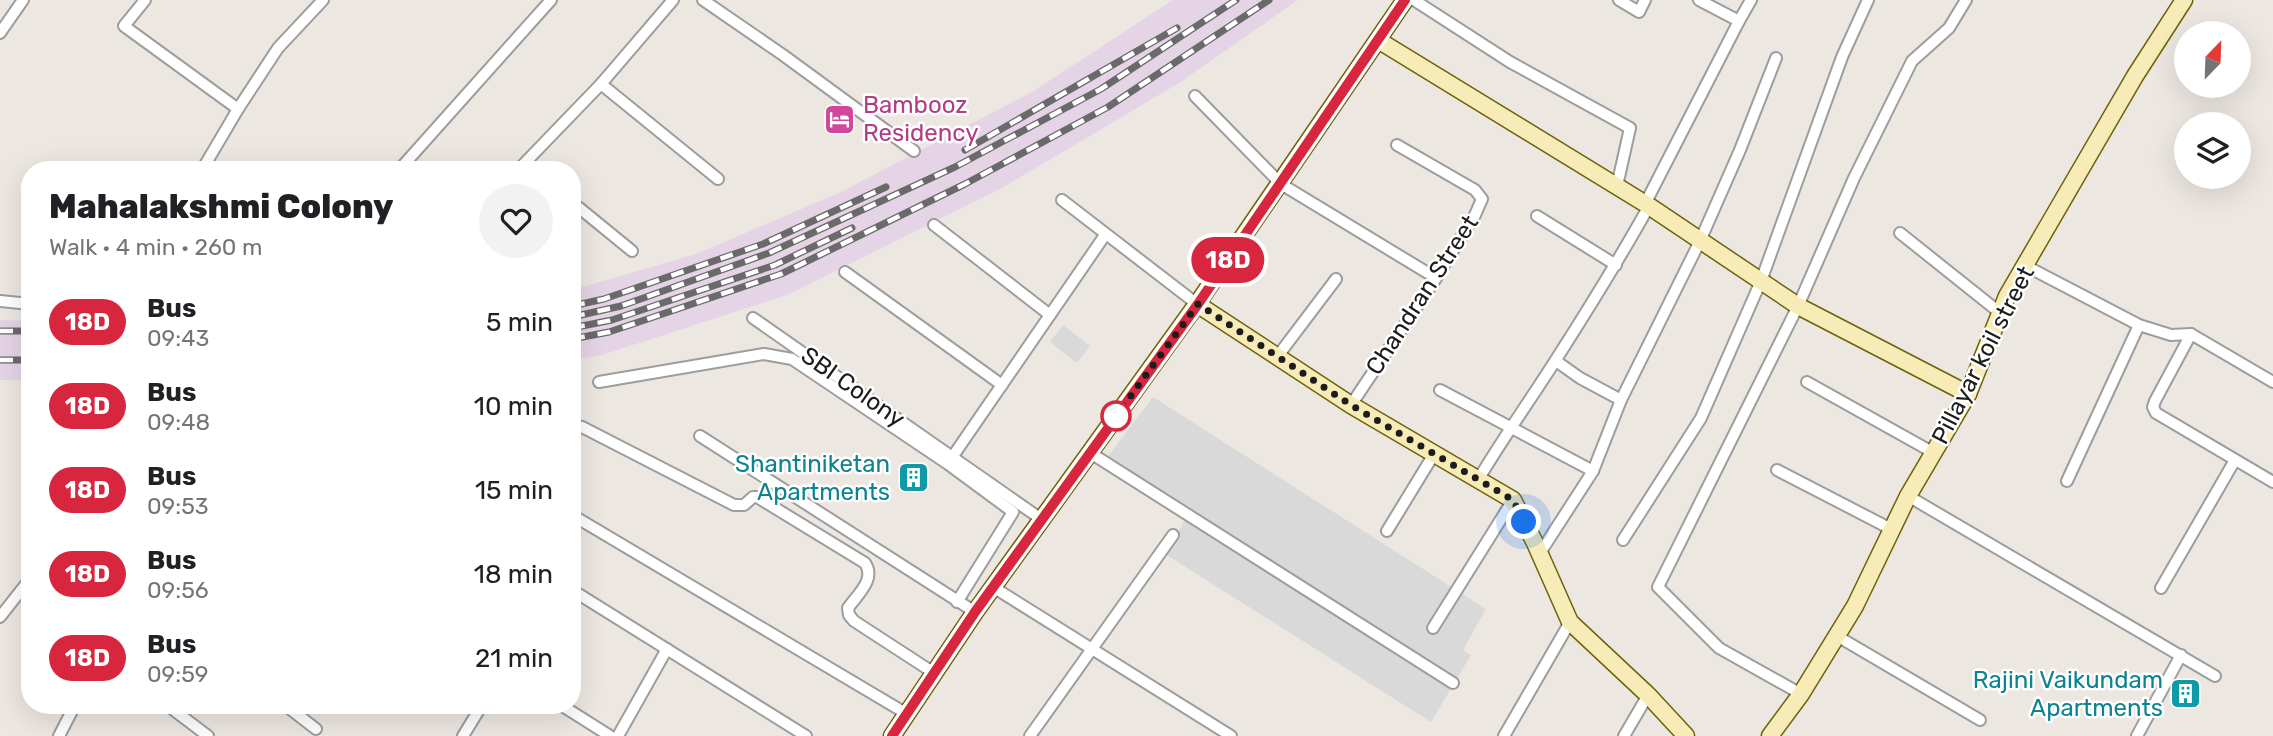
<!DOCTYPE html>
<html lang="en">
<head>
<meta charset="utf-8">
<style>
  body { margin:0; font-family:Rubik,sans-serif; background:#f2f2f2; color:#202124; height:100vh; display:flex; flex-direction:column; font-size:26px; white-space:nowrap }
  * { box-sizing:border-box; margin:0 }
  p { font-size:23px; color:#757577 }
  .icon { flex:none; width:38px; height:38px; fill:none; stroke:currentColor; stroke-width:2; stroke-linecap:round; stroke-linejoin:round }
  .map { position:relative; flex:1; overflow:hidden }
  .side { position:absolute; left:21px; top:161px; width:560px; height:553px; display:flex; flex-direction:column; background:#fff; border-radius:28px; box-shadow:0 7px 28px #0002 }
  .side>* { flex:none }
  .badge { padding:0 14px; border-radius:23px; font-size:24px; line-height:46px }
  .needle { width:46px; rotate:23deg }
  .tools { position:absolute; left:2174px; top:21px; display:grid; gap:14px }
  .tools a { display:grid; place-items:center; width:77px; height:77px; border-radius:50%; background:#fff; box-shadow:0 7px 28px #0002; font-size:35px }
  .you { position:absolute; width:35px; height:35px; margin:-18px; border:5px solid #fff; border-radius:50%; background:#1a73e8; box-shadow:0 0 0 10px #1a73e833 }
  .map>.badge { position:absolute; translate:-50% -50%; box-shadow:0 0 0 4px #fff }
  .round { display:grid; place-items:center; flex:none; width:74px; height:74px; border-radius:37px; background:#f2f2f2 }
  .overview { display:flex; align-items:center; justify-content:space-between; height:119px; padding:0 28px }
  h1 { font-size:33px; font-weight:800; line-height:52px }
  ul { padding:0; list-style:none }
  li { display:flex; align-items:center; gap:21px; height:84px; padding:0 28px }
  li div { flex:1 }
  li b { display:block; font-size:26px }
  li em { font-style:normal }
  li .badge { min-width:77px; font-weight:700; text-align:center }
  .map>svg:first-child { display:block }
  .residential { fill:#dad9d9 }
  .industrial { fill:#e5d4e6 }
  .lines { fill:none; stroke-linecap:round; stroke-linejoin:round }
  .street-casing { stroke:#9d9d9d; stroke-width:14 }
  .secondary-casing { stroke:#6e6109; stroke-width:19 }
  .street { stroke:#fff; stroke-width:10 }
  .secondary { stroke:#f7ebb7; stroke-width:16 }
  .rail-casing { stroke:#6a6a6a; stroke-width:7 }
  .rail { stroke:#fff; stroke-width:4.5; stroke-dasharray:13; stroke-linecap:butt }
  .line-casing { stroke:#fff; stroke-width:16 }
  .line { stroke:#d7263d; stroke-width:10 }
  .walk { stroke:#1c1c1c; stroke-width:7; stroke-dasharray:0 12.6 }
  .stop-dot { fill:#fff; stroke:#d7263d; stroke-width:3.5 }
  .labels { text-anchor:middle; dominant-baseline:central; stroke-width:5; stroke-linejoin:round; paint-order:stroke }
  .hotel-label { font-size:24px; fill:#b23c85; stroke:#fff; text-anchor:start }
  .street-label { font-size:24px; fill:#1c1c1c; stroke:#fff }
  .culture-label { font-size:24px; fill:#0d838f; stroke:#fff; text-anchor:end }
</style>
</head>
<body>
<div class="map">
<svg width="2273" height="736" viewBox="0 0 2273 736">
  <rect width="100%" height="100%" fill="#ede7e2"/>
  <g class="residential">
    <path d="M1063 325 1090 346 1077 363 1050 342Z"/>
    <path d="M1153 397 1486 609 1463 650 1471 655 1431 722 1165 554 1185 520 1100 467Z"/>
  </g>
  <g class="industrial">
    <path d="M1173 0H1298L1179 83 1002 188 787 295 602 355 572 360V290L696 254 839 193 1032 92Z"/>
    <path d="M0 320 30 321V380H0Z"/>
  </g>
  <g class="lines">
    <defs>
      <g id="street">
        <path d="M145 0 124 26 238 109"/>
        <path d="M703 0 783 55 914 151"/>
        <path d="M1414 0 1510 62 1630 128 1617 186"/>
        <path d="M1619 0 1639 12 1645 0"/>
        <path d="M1739 21 1751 0"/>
        <path d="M0 33 23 0"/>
        <path d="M601 84 718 179"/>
        <path d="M1195 96 1281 184 1436 278"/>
        <path d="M202 170 238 109 278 48 323 0"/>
        <path d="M399 170 551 0"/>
        <path d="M518 170 601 84 673 0"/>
        <path d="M1062 200 1197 304"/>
        <path d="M572 202 632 251"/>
        <path d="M1645 204 1739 21 1699 0"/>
        <path d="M1537 216 1616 265"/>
        <path d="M934 225 1050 315"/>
        <path d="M1900 233 1999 312"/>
        <path d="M2026 266 2139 325 2171 335 2191 334 2273 382"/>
        <path d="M845 272 1002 385"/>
        <path d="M0 301 30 304"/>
        <path d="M753 318 1041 519"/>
        <path d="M2191 334 2155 401 2153 407 2156 413 2273 482"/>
        <path d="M1277 357 1336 279"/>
        <path d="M1556 361 1580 378 1621 400"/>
        <path d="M599 382 764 354 792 359 948 464 1013 512 957 602"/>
        <path d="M1807 382 1934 453"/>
        <path d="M1440 390 1593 471"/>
        <path d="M1351 405 1436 278 1475 215 1482 199 1475 190 1397 145"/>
        <path d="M572 426 582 427 734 505H744L753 497H757L865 563C876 579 858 594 848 608L849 615 854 621 934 673"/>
        <path d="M700 436 975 612"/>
        <path d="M1089 452 1453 683"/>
        <path d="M953 456 1105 235"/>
        <path d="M1777 470 1893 530"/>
        <path d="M1478 480C1503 438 1531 399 1557 358 1589 308 1620 258 1649 206"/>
        <path d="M2067 481 2139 325"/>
        <path d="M1908 496 2215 676"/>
        <path d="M572 515 907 714"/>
        <path d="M1387 531 1434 454"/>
        <path d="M1623 540 1701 418 1761 281 1842 57 1868 0"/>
        <path d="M1540 553 1593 471 1621 400 1700 241 1740 150 1776 58"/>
        <path d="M993 587 1231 736"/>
        <path d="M2161 588 2235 460"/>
        <path d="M572 590 806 736"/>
        <path d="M0 617 30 579"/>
        <path d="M1433 628 1513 500"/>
        <path d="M1837 636 1980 720"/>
        <path d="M1801 694 1719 648 1658 587 1798 306 1854 178 1912 61 1949 28 1966 0"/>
        <path d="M167 705 208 736"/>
        <path d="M285 705 316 729"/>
        <path d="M561 705 610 736"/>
        <path d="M59 736 75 705"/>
        <path d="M463 736 482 705"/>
        <path d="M618 736 667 649"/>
        <path d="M1030 736 1173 535"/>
        <path d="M1504 736 1570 622"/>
        <path d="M1624 736 1648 695"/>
        <path d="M2137 736 2181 655"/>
      </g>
      <g id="secondary">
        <path d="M1378 40 1649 206 1798 306 1968 394"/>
        <path d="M1197 304 1351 405 1513 500 1535 543 1570 622 1648 695 1686 736"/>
        <path d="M892 736 975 612 1197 304 1405 0"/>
        <path d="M1770 736 1801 694 1855 606 1908 496 1968 394 2007 296 2135 76 2184 0"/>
      </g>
    </defs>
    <use href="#street" class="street-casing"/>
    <use href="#secondary" class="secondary-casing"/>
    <use href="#street" class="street"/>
    <use href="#secondary" class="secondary"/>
    <defs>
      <g id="rail">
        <path d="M965 150 1177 28"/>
        <path d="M572 306 604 299 763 244 886 187"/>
        <path d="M572 317 621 306 769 253 955 167 1101 89 1236 0"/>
        <path d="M572 328 612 320 775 265 852 228"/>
        <path d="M0 331H30"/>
        <path d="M572 339 609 332 781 274 965 184 1108 107 1269 0"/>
        <path d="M0 360H30"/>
      </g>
    </defs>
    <use href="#rail" class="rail-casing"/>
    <use href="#rail" class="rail"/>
  </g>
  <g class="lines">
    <defs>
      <path id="line" d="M892 736 975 612 1198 304 1405 0"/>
    </defs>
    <use href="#line" class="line-casing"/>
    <use href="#line" class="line"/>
    <path class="walk" d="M1116 416 1198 304 1351 405 1513 500 1524 522"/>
  </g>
  <defs>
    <symbol id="hotel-square" viewBox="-11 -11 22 22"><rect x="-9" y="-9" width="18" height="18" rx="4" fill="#d1479c" stroke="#fff"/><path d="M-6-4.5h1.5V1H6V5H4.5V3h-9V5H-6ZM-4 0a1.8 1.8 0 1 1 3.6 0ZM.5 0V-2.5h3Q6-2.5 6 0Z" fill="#fff"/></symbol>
    <symbol id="building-square" viewBox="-11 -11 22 22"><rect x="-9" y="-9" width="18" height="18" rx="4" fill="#0f9aa8" stroke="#fff"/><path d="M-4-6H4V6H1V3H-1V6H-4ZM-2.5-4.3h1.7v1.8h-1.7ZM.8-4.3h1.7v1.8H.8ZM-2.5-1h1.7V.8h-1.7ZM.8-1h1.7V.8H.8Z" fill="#fff"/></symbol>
  </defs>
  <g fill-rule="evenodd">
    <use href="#hotel-square" x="822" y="102" width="35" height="35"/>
    <use href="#building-square" x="896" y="460" width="35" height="35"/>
    <use href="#building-square" x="2168" y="676" width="35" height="35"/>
  </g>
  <circle class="stop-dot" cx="1116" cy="416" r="14"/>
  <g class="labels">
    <g class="hotel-label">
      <text x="863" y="105">Bambooz<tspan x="863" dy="28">Residency</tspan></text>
    </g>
    <g class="street-label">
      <text transform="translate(1422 295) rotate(-57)">Chandran Street</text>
      <text transform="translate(1983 355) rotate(-63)">Pillayar koil street</text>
      <text transform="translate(853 387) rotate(35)">SBI Colony</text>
    </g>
    <g class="culture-label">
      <text x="890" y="464">Shantiniketan<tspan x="890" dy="28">Apartments</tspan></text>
      <text x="2163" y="680">Rajini Vaikundam<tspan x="2163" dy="28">Apartments</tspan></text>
    </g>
  </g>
</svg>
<div class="tools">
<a><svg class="needle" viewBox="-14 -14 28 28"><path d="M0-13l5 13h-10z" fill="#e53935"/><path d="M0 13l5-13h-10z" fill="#757577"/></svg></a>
<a><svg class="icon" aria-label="layers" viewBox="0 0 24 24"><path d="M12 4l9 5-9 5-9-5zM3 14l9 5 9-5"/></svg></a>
</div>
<div class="you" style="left:1524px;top:522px"></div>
<b class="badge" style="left:1228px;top:260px;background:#d7263d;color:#fff">18D</b>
<section class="side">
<div class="overview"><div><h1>Mahalakshmi Colony</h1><p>Walk · 4 min · 260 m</p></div><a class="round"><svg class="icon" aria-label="heart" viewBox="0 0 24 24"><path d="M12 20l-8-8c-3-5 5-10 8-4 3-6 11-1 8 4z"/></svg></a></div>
<ul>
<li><span class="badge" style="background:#d7263d;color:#fff">18D</span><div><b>Bus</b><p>09:43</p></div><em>5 min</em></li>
<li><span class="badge" style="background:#d7263d;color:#fff">18D</span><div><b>Bus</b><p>09:48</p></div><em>10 min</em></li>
<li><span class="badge" style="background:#d7263d;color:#fff">18D</span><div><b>Bus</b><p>09:53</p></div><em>15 min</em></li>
<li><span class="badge" style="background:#d7263d;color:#fff">18D</span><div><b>Bus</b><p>09:56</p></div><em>18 min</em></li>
<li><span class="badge" style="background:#d7263d;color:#fff">18D</span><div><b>Bus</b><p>09:59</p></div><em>21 min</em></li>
</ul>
</section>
</div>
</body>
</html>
